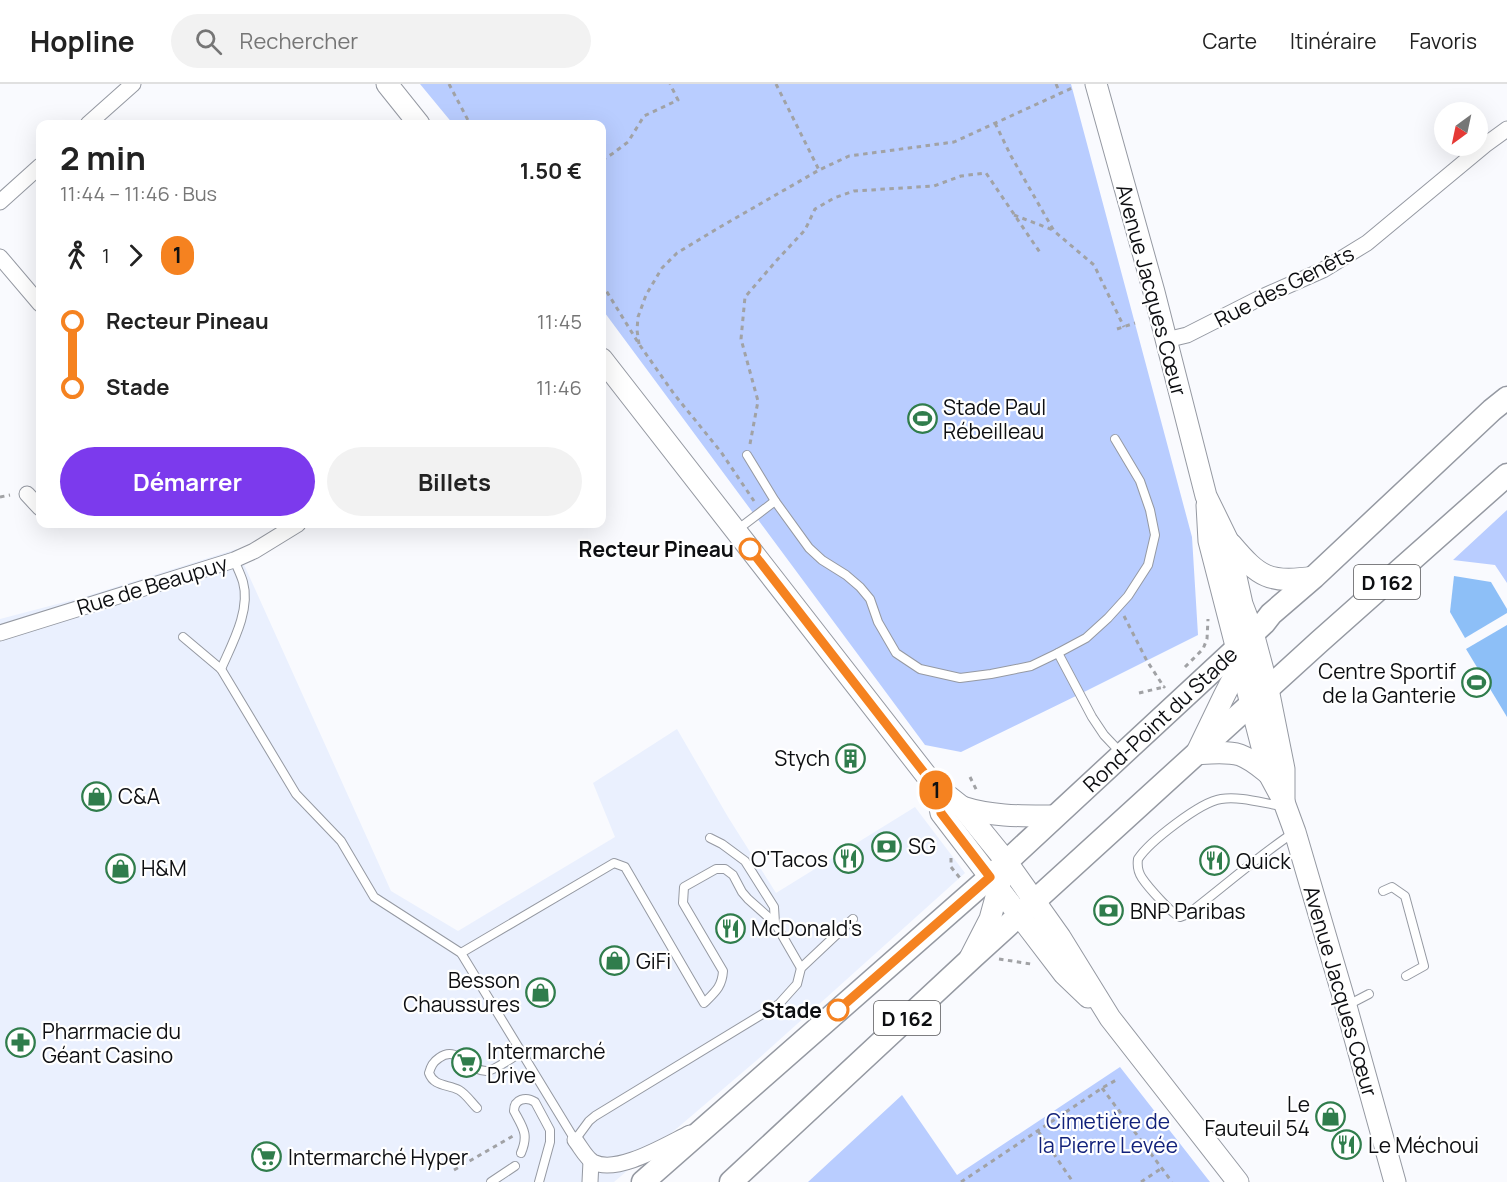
<!DOCTYPE html>
<html lang="fr">
<head>
<meta charset="utf-8">
<style>
  body { margin:0; font-family:Manrope,sans-serif; background:#f2f2f2; color:#222; height:100vh; display:flex; flex-direction:column; font-size:22px; white-space:nowrap }
  * { box-sizing:border-box; margin:0 }
  p { font-size:20px; color:#767676 }
  .icon { flex:none; width:33px; height:33px; fill:none; stroke:currentColor; stroke-width:2; stroke-linecap:round; stroke-linejoin:round }
  .map { position:relative; flex:1; overflow:hidden }
  .sheet { position:absolute; left:36px; top:36px; width:570px; height:408px; display:flex; flex-direction:column; background:#fff; border-radius:12px; box-shadow:0 6px 24px #0002 }
  .sheet>* { flex:none }
  .badge { padding:0 12px; border-radius:20px; font-size:21px; line-height:39px }
  .needle { width:39px; rotate:213deg }
  .buttons { position:absolute; left:1434px; top:18px; display:grid; gap:12px }
  .buttons a { display:grid; place-items:center; width:54px; height:54px; border-radius:50%; background:#fff; box-shadow:0 6px 24px #0002; font-size:30px }
  .map>.badge { position:absolute; translate:-50% -50%; box-shadow:0 0 0 3px #fff }
  .legs { display:flex; align-items:center; gap:9px; height:66px; padding:0 24px; font-size:20px }
  .legs p { margin-inline-start:auto }
  .head { display:flex; align-items:center; justify-content:space-between; height:102px; padding:0 24px }
  h1 { font-size:33px; font-weight:700; line-height:45px }
  .cta { display:flex; gap:12px; margin-top:auto; padding:12px 24px }
  .cta a { flex:1; height:69px; border-radius:36px; background:#7c3aed; color:#fff; font-size:24px; font-weight:700; line-height:69px; text-align:center }
  .cta a+a { background:#f2f2f2; color:#222 }
  ul { padding:0 24px; list-style:none }
  li { display:flex; align-items:center; gap:21px; height:66px; font-size:22px }
  li i { display:grid; place-items:center; width:9px; height:100%; margin:0 8px; background:currentColor }
  li i::after { content:''; width:15px; height:15px; margin:-8px; border:4px solid; border-radius:50%; background:#fff }
  li p { margin-inline-start:auto }
  li:first-child i { background:linear-gradient(#0000 50%,currentColor 0) }
  li:last-child i { background:linear-gradient(currentColor 50%,#0000 0) }
  header { display:flex; align-items:center; gap:36px; box-sizing:border-box; height:84px; padding:0 30px; background:#fff; border-bottom:2px solid #e0e0e0 }
  header strong { font-size:28px }
  nav { display:flex; gap:33px; margin-inline-start:auto; font-size:21px }
  .search { width:420px; height:54px; background:#f2f2f2; display:flex; align-items:center; gap:15px; box-sizing:border-box; padding:0 21px; border-radius:33px; color:#767676; font-size:22px }
  .map>svg:first-child { display:block }
  .built { fill:#eaf0fe }
  .green { fill:#b9cdff }
  .water { fill:#8dbff7 }
  .lines { fill:none; stroke-linecap:round; stroke-linejoin:round }
  .lane-casing { stroke:#9599a2; stroke-width:10 }
  .street-casing { stroke:#9599a2; stroke-width:17 }
  .secondary-casing { stroke:#9599a2; stroke-width:23 }
  .primary-casing { stroke:#9599a2; stroke-width:25 }
  .path { stroke:#a1a2a5; stroke-width:3; stroke-dasharray:4.5 4.5; stroke-linecap:butt }
  .lane { stroke:#fff; stroke-width:8 }
  .street { stroke:#fff; stroke-width:15 }
  .secondary { stroke:#fff; stroke-width:21 }
  .primary { stroke:#fff; stroke-width:22 }
  .line-1-casing { stroke:#fff; stroke-width:14 }
  .line-1 { stroke:#f58220; stroke-width:9 }
  .stop-1-dot { fill:#fff; stroke:#f58220; stroke-width:3 }
  .labels { text-anchor:middle; dominant-baseline:central; stroke-width:4.5; stroke-linejoin:round; paint-order:stroke }
  .shield { fill:#fff; stroke:#565658; stroke-width:1.5 }
  .shield-label { font-size:20px; font-weight:bold; fill:#0d0e11 }
  .street-label { font-size:21px; fill:#0d0e11; stroke:#fff }
  .poi-label { font-size:21px; fill:#0d0e11; stroke:#fff; text-anchor:start }
  .stop-label { font-size:21px; font-weight:bold; fill:#0d0e11; stroke:#fff; text-anchor:end }
  .park-label { font-size:21px; fill:#12227b; stroke:#fff }
</style>
</head>
<body>
<header>
<strong>Hopline</strong>
<div class="search"><svg class="icon" aria-label="search" viewBox="0 0 24 24"><circle cx="10" cy="10" r="6"/><path d="M15 15l6 6"/></svg>Rechercher</div>
<nav><a>Carte</a><a>Itinéraire</a><a>Favoris</a></nav>
</header>
<div class="map">
<svg width="1507" height="1098" viewBox="0 0 1507 1098">
  <rect width="100%" height="100%" fill="#f9fafe"/>
  <path class="built" d="M237 465 391 807 458 847 615 753 593 699 677 645 728 733 776 809 915 723 965 789 757 976 614 1098H0V535L84 513Z"/>
  <g class="green">
    <path d="M420 0H1071L1192 453 1198 551 1080 610 961 668 925 661 602 225V40H453Z"/>
    <path d="M1507 426V499L1495 481 1453 476Z"/>
    <path d="M1120 983 1210 1098H808L902 1011 957 1091Z"/>
  </g>
  <g class="water">
    <path d="M1454 492 1491 498 1507 525V529L1465 554 1450 528Z"/>
    <path d="M1507 541V633L1466 565Z"/>
  </g>
  <g class="lines">
    <defs>
      <g id="lane">
        <path d="M747 371 775 417"/>
        <path d="M737 446 775 417 809 464 822 476 846 491 860 503 870 515 878 538 896 569 920 585 960 594 991 590 1031 582 1058 569 1086 554 1108 534 1128 512 1148 481 1155 451 1150 426 1140 397 1115 355"/>
        <path d="M183 553 221 585 296 710 341 757 374 813 461 869 575 1056 589 1037 595 1032 779 920 797 900 801 884 853 835"/>
        <path d="M1058 569 1092 633 1104 651 1121 669"/>
        <path d="M221 585C232 560 251 526 243 498 241 491 237 483 234 476"/>
        <path d="M1282 722C1262 719 1240 712 1221 715 1200 718 1149 758 1138 775 1137 782 1138 788 1142 794 1148 803 1171 829 1180 833L1188 830C1223 803 1256 774 1293 749"/>
        <path d="M710 754 722 760 745 777 774 823 775 839"/>
        <path d="M1383 807 1392 803 1405 812 1424 882 1406 892"/>
        <path d="M461 869 614 779 625 783 704 919C715 908 722 903 723 887L683 819 684 803 716 785H725L733 791 742 808 748 815 775 839 801 884"/>
        <path d="M1346 922 1369 910"/>
        <path d="M477 1024C471 1018 466 1010 459 1006 448 1000 434 1003 429 989 431 982 433 978 439 974 458 960 469 988 487 987 496 986 513 973 521 968"/>
        <path d="M521 1069C529 1050 523 1044 514 1027 514 1015 526 1012 535 1018L550 1046V1058L539 1098"/>
        <path d="M491 1098 515 1082"/>
      </g>
      <g id="street">
        <path d="M88 40 133 0"/>
        <path d="M0 118 40 82"/>
        <path d="M0 173 40 220"/>
        <path d="M1166 256 1187 251 1262 213 1323 186 1367 159 1485 61 1507 45"/>
        <path d="M27 410 40 424"/>
        <path d="M0 549 234 476 254 467 298 440"/>
        <path d="M575 1056C580 1062 586 1074 593 1078 617 1091 667 1060 690 1049"/>
        <path d="M590 1098 591 1077"/>
      </g>
      <g id="secondary">
        <path d="M387 0 419 40"/>
        <path d="M1096 0 1154 208 1206 412 1228 457 1242 520 1253 549 1268 605 1284 685V718"/>
        <path d="M602 275 933 700 962 723 1006 777 1060 853 1110 934 1238 1098"/>
        <path d="M1207 421 1209 457 1269 690 1284 718 1295 748 1346 922 1395 1098"/>
        <path d="M1231 460C1259 493 1269 500 1314 493"/>
        <path d="M1197 668 1224 612 1243 575"/>
        <path d="M1196 670C1210 669 1226 667 1240 671 1251 675 1260 683 1269 690"/>
        <path d="M936 704 941 729 1064 890 1088 913"/>
        <path d="M962 723C993 733 1023 732 1055 732"/>
        <path d="M970 874 990 835 1001 795"/>
      </g>
      <g id="primary">
        <path d="M643 1098 990 793 1264 539 1271 530 1314 493 1492 326 1507 314"/>
        <path d="M731 1098 973 873 1319 558 1507 391"/>
      </g>
    </defs>
    <use href="#lane" class="lane-casing"/>
    <use href="#street" class="street-casing"/>
    <use href="#secondary" class="secondary-casing"/>
    <use href="#primary" class="primary-casing"/>
    <g class="path">
      <path d="M449 0 470 40"/>
      <path d="M776 0 819 86"/>
      <path d="M1056 0 1060 9"/>
      <path d="M995 39 1011 72 1054 147 1094 181 1124 243"/>
      <path d="M602 76 612 70 628 58 644 32 678 16 670 0"/>
      <path d="M1014 131 1053 146"/>
      <path d="M602 200 639 260 674 310 721 368 754 417"/>
      <path d="M1117 245 1135 239"/>
      <path d="M639 260 637 246 638 233 646 211 662 184 677 169 715 146 819 86 849 72 954 58 1072 4"/>
      <path d="M750 360 758 317 741 255 745 213 777 176 805 146 815 125 834 114 854 107 934 102 961 92 986 89 1041 170"/>
      <path d="M0 413 10 411"/>
      <path d="M1124 532 1147 577 1164 603 1165 602"/>
      <path d="M1185 583 1203 565 1207 555 1208 535"/>
      <path d="M1139 609 1164 603"/>
      <path d="M970 693 977 707"/>
      <path d="M951 774V783L960 794"/>
      <path d="M999 875 1031 880"/>
      <path d="M1102 1004 1172 1098"/>
      <path d="M1038 1047 1073 1098"/>
      <path d="M454 1086 513 1052"/>
      <path d="M961 1098 1102 1004 1118 995"/>
      <path d="M1141 1098 1162 1084"/>
    </g>
    <use href="#lane" class="lane"/>
    <use href="#street" class="street"/>
    <use href="#secondary" class="secondary"/>
    <use href="#primary" class="primary"/>
  </g>
  <g class="lines">
    <defs>
      <path id="line-1" d="M750 465 936 704 941 729 990 793 838 926"/>
    </defs>
    <use href="#line-1" class="line-1-casing"/>
    <use href="#line-1" class="line-1"/>
  </g>
  <defs>
    <symbol id="stadium-ring" viewBox="-11 -11 22 22"><circle r="9.5" fill="#fff" stroke="#307d4c" stroke-width="1.5"/><path d="M0-5a6.5 5 0 1 0 0 10a6.5 5 0 1 0 0-10ZM-3.5-1.8h7v3.6h-7Z" fill="#307d4c"/></symbol>
    <symbol id="building-ring" viewBox="-11 -11 22 22"><circle r="9.5" fill="#fff" stroke="#307d4c" stroke-width="1.5"/><path d="M-4-6H4V6H1V3H-1V6H-4ZM-2.5-4.3h1.7v1.8h-1.7ZM.8-4.3h1.7v1.8H.8ZM-2.5-1h1.7V.8h-1.7ZM.8-1h1.7V.8H.8Z" fill="#307d4c"/></symbol>
    <symbol id="shop-ring" viewBox="-11 -11 22 22"><circle r="9.5" fill="#fff" stroke="#307d4c" stroke-width="1.5"/><path d="M-5-2.5h2.3a2.7 3.5 0 0 1 5.4 0H5L5.5 6h-11ZM-1.5-2.5h3a1.5 2.3 0 0 0-3 0Z" fill="#307d4c"/></symbol>
    <symbol id="bank-ring" viewBox="-11 -11 22 22"><circle r="9.5" fill="#fff" stroke="#307d4c" stroke-width="1.5"/><path d="M-6-4H6V4H-6ZM0-2.3a2.3 2.3 0 1 0 0 4.6a2.3 2.3 0 1 0 0-4.6Z" fill="#307d4c"/></symbol>
    <symbol id="restaurant-ring" viewBox="-11 -11 22 22"><circle r="9.5" fill="#fff" stroke="#307d4c" stroke-width="1.5"/><path d="M-5-6h1v4h1v-4h1v4h1v-4h1v5L-1.5 .5V6h-2V.5L-5-1ZM5-6V6H3V1.5H1.5Q1.5-4 5-6Z" fill="#307d4c"/></symbol>
    <symbol id="pharmacy-ring" viewBox="-11 -11 22 22"><circle r="9.5" fill="#fff" stroke="#307d4c" stroke-width="1.5"/><path d="M-2-6h4v4h4v4h-4v4h-4v-4h-4v-4h4Z" fill="#307d4c"/></symbol>
    <symbol id="supermarket-ring" viewBox="-11 -11 22 22"><circle r="9.5" fill="#fff" stroke="#307d4c" stroke-width="1.5"/><path d="M-6-5.5h2.5l.6 2H6L4.5 2H-2.5L-4.4-4H-6ZM-1.5 3.2a1.3 1.3 0 1 0 .1 0ZM3 3.2a1.3 1.3 0 1 0 .1 0Z" fill="#307d4c"/></symbol>
  </defs>
  <g fill-rule="evenodd">
    <use href="#stadium-ring" x="906" y="318" width="33" height="33"/>
    <use href="#stadium-ring" x="1460" y="582" width="33" height="33"/>
    <use href="#building-ring" x="834" y="658" width="33" height="33"/>
    <use href="#shop-ring" x="80" y="696" width="33" height="33"/>
    <use href="#bank-ring" x="870" y="746" width="33" height="33"/>
    <use href="#restaurant-ring" x="832" y="758" width="33" height="33"/>
    <use href="#restaurant-ring" x="1198" y="760" width="33" height="33"/>
    <use href="#shop-ring" x="104" y="768" width="33" height="33"/>
    <use href="#bank-ring" x="1092" y="810" width="33" height="33"/>
    <use href="#restaurant-ring" x="714" y="828" width="33" height="33"/>
    <use href="#shop-ring" x="598" y="860" width="33" height="33"/>
    <use href="#shop-ring" x="524" y="892" width="33" height="33"/>
    <use href="#pharmacy-ring" x="4" y="942" width="33" height="33"/>
    <use href="#supermarket-ring" x="450" y="962" width="33" height="33"/>
    <use href="#shop-ring" x="1314" y="1016" width="33" height="33"/>
    <use href="#restaurant-ring" x="1330" y="1044" width="33" height="33"/>
    <use href="#supermarket-ring" x="250" y="1056" width="33" height="33"/>
  </g>
  <g class="stop-1-dot">
    <circle cx="750" cy="465" r="10"/>
    <circle cx="838" cy="926" r="10"/>
  </g>
  <g class="labels">
    <g class="shield">
      <rect x="1354" y="481" width="66" height="34" rx="4.5"/>
      <rect x="874" y="917" width="66" height="34" rx="4.5"/>
    </g>
    <g class="shield-label">
      <text x="1387" y="498">D 162</text>
      <text x="907" y="934">D 162</text>
    </g>
    <g class="street-label">
      <text transform="translate(1284 202) rotate(-27)">Rue des Genêts</text>
      <text transform="translate(1152 206) rotate(75)">Avenue Jacques Cœur</text>
      <text transform="translate(152 501) rotate(-17)">Rue de Beaupuy</text>
      <text transform="translate(1160 635) rotate(-43)">Rond-Point du Stade</text>
      <text transform="translate(1341 907) rotate(74)">Avenue Jacques Cœur</text>
    </g>
    <g class="poi-label">
      <text x="943" y="323">Stade Paul<tspan x="943" dy="24">Rébeilleau</tspan></text>
      <text x="1456" y="587" text-anchor="end">Centre Sportif<tspan x="1456" dy="24">de la Ganterie</tspan></text>
      <text x="830" y="674" text-anchor="end">Stych</text>
      <text x="118" y="712">C&amp;A</text>
      <text x="908" y="762">SG</text>
      <text x="828" y="775" text-anchor="end">O'Tacos</text>
      <text x="1236" y="777">Quick</text>
      <text x="141" y="784">H&amp;M</text>
      <text x="1130" y="827">BNP Paribas</text>
      <text x="751" y="844">McDonald's</text>
      <text x="636" y="877">GiFi</text>
      <text x="520" y="896" text-anchor="end">Besson<tspan x="520" dy="24">Chaussures</tspan></text>
      <text x="42" y="947">Pharrmacie du<tspan x="42" dy="24">Géant Casino</tspan></text>
      <text x="487" y="967">Intermarché<tspan x="487" dy="24">Drive</tspan></text>
      <text x="1310" y="1020" text-anchor="end">Le<tspan x="1310" dy="24">Fauteuil 54</tspan></text>
      <text x="1368" y="1061">Le Méchoui</text>
      <text x="288" y="1073">Intermarché Hyper</text>
    </g>
    <g class="stop-label">
      <text x="734" y="465">Recteur Pineau</text>
      <text x="822" y="926">Stade</text>
    </g>
    <g class="park-label">
      <text x="1108" y="1037">Cimetière de<tspan x="1108" dy="24">la Pierre Levée</tspan></text>
    </g>
  </g>
</svg>
<div class="buttons">
<a><svg class="needle" viewBox="-14 -14 28 28"><path d="M0-13l5 13h-10z" fill="#e53935"/><path d="M0 13l5-13h-10z" fill="#767676"/></svg></a>
</div>
<b class="badge" style="left:936px;top:706px;background:#f58220;color:#111">1</b>
<section class="sheet">
<div class="head"><div><h1>2 min</h1><p>11:44 – 11:46 · Bus</p></div><b>1.50 €</b></div>
<div class="legs"><svg class="icon" aria-label="walk" viewBox="0 0 24 24"><circle cx="13" cy="4" r="2"/><path d="M13 8l-2 6 4 7M11 14l-3 7M7 12l3-4h3l4 4"/></svg>1<svg class="icon" aria-label="forward" viewBox="0 0 24 24"><path d="M9 5l7 7-7 7"/></svg><b class="badge" style="background:#f58220;color:#111">1</b></div>
<ul>
<li><i style="color:#f58220"></i><b>Recteur Pineau</b><p>11:45</p></li>
<li><i style="color:#f58220"></i><b>Stade</b><p>11:46</p></li>
</ul>
<div class="cta"><a>Démarrer</a><a>Billets</a></div>
</section>
</div>
</body>
</html>
